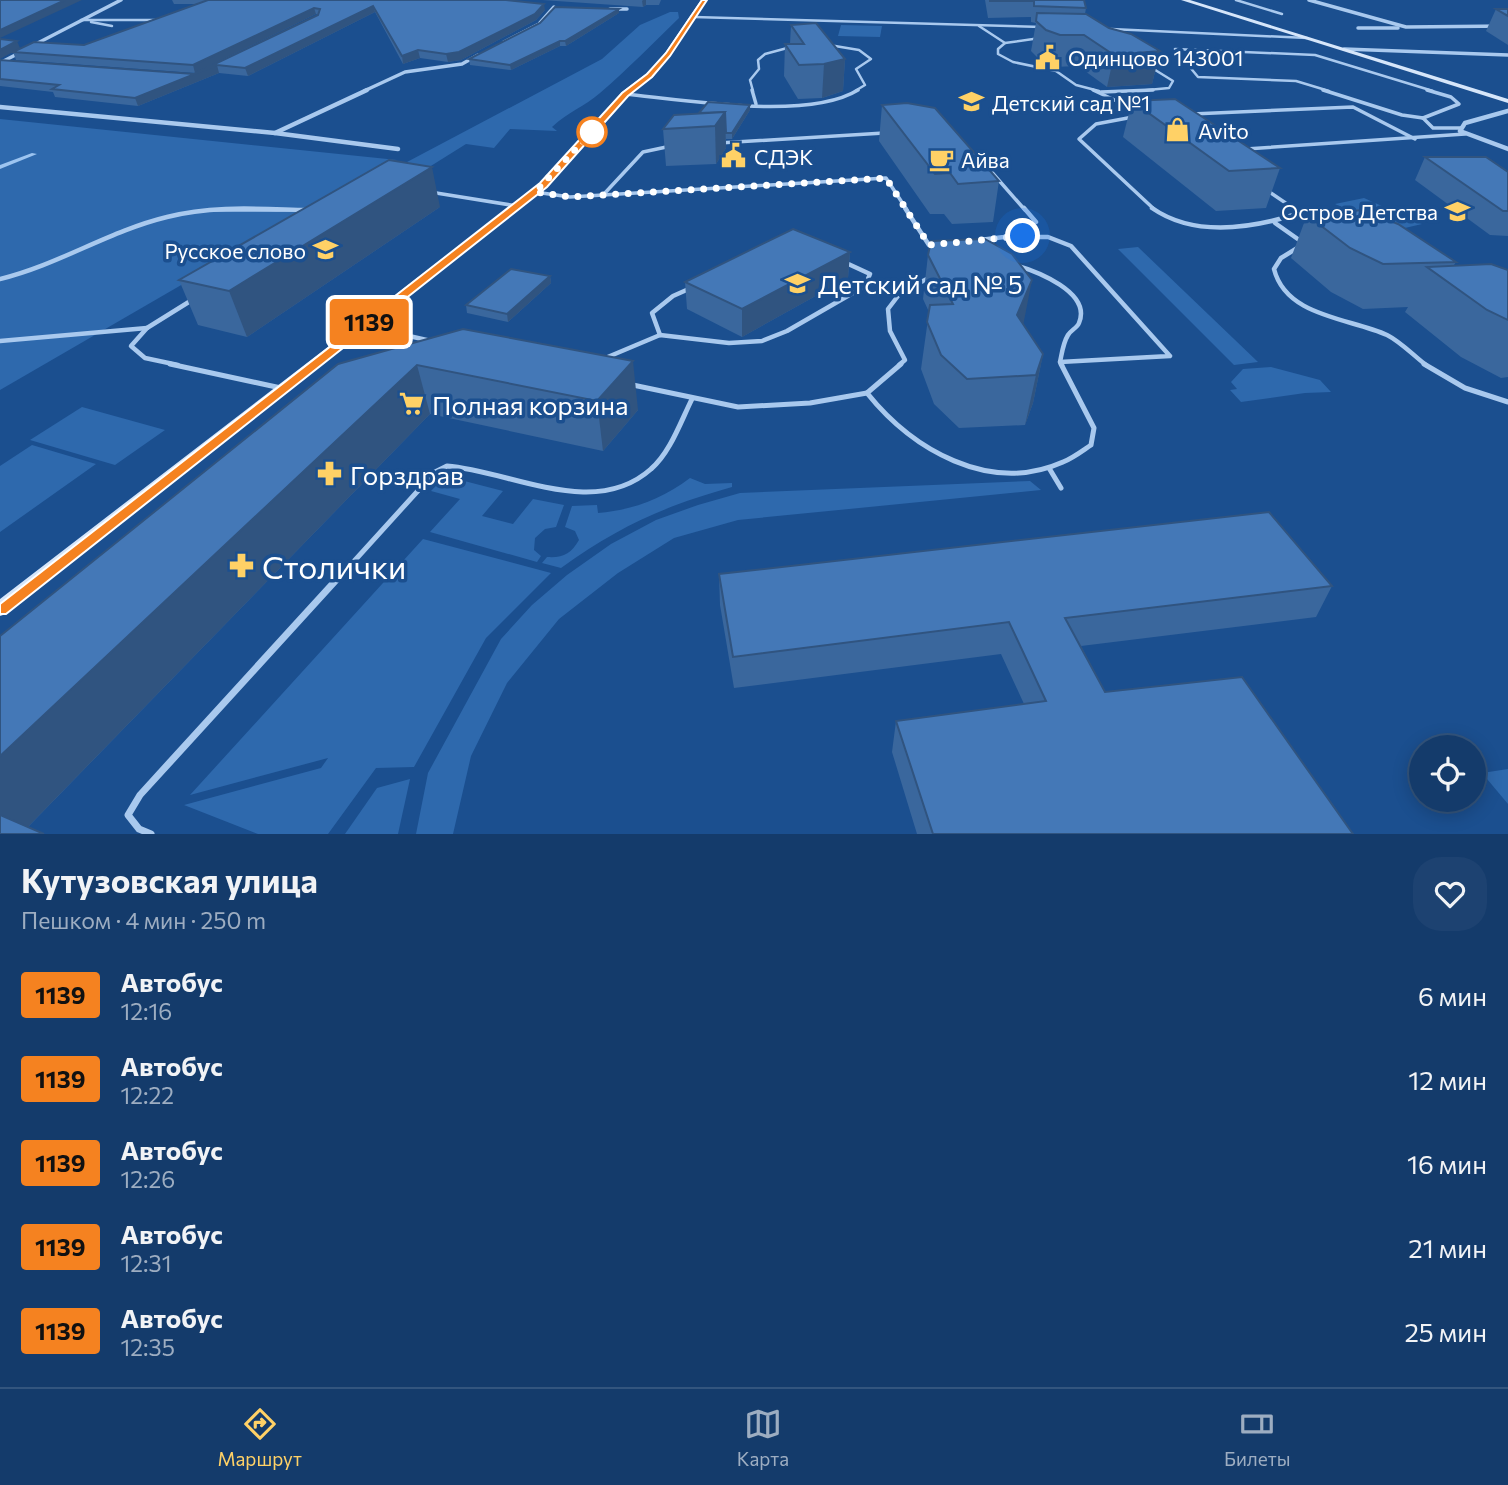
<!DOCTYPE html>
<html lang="ru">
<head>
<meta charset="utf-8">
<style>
  body { margin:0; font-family:Commissioner,sans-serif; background:#1d4271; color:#f1f3f6; height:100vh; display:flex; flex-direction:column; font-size:26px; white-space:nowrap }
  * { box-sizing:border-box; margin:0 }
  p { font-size:23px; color:#9dadc1 }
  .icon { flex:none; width:38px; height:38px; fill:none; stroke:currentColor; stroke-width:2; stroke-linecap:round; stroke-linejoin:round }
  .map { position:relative; height:834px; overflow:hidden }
  .drawer { display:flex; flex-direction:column; background:#143b6b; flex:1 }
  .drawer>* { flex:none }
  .badge { padding:0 14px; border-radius:5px; font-size:24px; line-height:46px }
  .controls { position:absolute; left:1409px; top:735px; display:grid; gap:14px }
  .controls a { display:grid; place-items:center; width:77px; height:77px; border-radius:50%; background:#143b6b; box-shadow:0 4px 18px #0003,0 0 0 2px #33557e; font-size:35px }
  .you { position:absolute; width:35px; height:35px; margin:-18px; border:5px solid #fff; border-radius:50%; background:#1a73e8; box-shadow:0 0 0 10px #1a73e833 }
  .map>.badge { position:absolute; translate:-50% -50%; box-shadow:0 0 0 4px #fff }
  .round { display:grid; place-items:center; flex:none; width:74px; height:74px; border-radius:28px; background:#1d4271 }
  .head { display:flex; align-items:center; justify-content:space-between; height:119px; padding:0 21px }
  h1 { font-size:33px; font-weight:700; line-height:52px }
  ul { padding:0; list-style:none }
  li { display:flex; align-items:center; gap:21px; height:84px; padding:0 21px }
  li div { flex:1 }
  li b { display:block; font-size:26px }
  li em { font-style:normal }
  li .badge { min-width:77px; font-weight:700; text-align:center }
  .menu { display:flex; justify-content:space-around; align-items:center; height:98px; border-top:2px solid #33557e; background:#143b6b; font-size:19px; color:#9dadc1 }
  .menu a { display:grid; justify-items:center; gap:4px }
  .menu .selected { color:#ffd166 }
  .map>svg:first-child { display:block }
  .green { fill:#2e69ad }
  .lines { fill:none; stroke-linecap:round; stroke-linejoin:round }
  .stream { fill:#9cc4f0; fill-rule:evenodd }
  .lane-far4 { stroke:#a9c9ee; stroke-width:2.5 }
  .lane-far3 { stroke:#a9c9ee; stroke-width:3.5 }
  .lane-far2 { stroke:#a9c9ee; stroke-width:4.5 }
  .lane-far1 { stroke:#a9c9ee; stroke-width:5 }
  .lane { stroke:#a9c9ee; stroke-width:7 }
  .street-far1 { stroke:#a9c9ee; stroke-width:3.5 }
  .street { stroke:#a9c9ee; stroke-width:4.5 }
  .secondary { fill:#d6e6fa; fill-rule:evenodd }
  .wall { fill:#3a679d }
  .shaded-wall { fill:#305480 }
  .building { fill:#4478b7; stroke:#305480; stroke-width:2 }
  .line { fill:#f58220; stroke:#fff; stroke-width:2 }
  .walk { stroke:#fff; stroke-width:7; stroke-dasharray:0 12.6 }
  .stop-dot { fill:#fff; stroke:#f58220; stroke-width:3.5 }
  .labels { text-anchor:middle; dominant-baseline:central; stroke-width:7; stroke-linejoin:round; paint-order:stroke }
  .far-poi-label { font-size:21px; fill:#fff; stroke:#1b4f8f; text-anchor:start }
  .poi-label { font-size:26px; fill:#fff; stroke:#1b4f8f; text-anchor:start }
  .near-poi-label { font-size:32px; fill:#fff; stroke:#1b4f8f; text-anchor:start }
</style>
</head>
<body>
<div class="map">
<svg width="1508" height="834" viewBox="0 0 1508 834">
  <rect width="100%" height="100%" fill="#1b4f8f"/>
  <g class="green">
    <path d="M670 12H678L679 18C653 43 628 69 600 93 584 107 569 111 552 127L557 131 510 129 494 148 466 144 418 174 390 171 602 59 640 25Z"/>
    <path d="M841 25 882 26 880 37 838 36Z"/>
    <path d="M0 119 397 160 0 390Z"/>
    <path d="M1364 198 1422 224 1392 231 1335 204Z"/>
    <path d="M1138 247 1258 362 1234 365 1118 249Z"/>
    <path d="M1271 367 1320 380 1331 392 1305 393 1241 402 1230 390 1237 389 1231 382 1243 369Z"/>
    <path d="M82 407 165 430 115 465 30 440Z"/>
    <path d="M32 445 96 464 0 532V466Z"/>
    <path d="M445 476 503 491 482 516 513 524 533 499 564 505 556 527 545 529 535 538 534 550 541 556 537 562 430 532 460 499 431 491Z"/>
    <path d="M690 478 705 484 732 483V487C664 506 618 527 561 568L542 563 547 557C563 558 571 554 579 540L575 531 565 527 572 506 597 505 598 513C633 510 662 499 690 478Z"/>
    <path d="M1030 481 1041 490 738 520 674 538 618 573 559 619 507 683 471 756 453 834H416L428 773 501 639 532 605 567 575 611 544 656 520 698 505 740 493Z"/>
    <path d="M423 539 551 573 486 638 414 767 376 768 328 834H258L184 805 321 768 328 758 190 795Z"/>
    <path d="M1508 769V804L1482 773Z"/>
    <path d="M410 779 398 834H345L377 788Z"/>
  </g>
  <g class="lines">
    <path class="stream" d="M32 153 37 154 0 169V165Z"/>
    <g class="lane-far4">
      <path d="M1236 0 1282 14"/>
      <path d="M694 17 1042 27"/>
      <path d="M81 20H159"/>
      <path d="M91 22 112 26"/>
      <path d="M979 26 1005 43 998 49V54L1013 62 1056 71 1076 85 1099 91"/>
      <path d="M1111 29 1307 38"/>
      <path d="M1005 43 1040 38"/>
      <path d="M829 45 859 50 871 59 856 69 865 85 855 91"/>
      <path d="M753 91 750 80 759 69 758 60 765 54 791 47"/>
      <path d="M1137 91 1169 88 1173 81 1152 68"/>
      <path d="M1329 91 1296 81 1198 77 1175 49 1315 55 1433 91"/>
    </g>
    <g class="lane-far3">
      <path d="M752 90 756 104"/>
      <path d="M1093 90 1136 110"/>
      <path d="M1323 90 1402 115 1423 118"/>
      <path d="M1101 92 1153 90"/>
      <path d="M625 94C684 100 808 121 858 90"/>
      <path d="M1192 114 1353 107 1415 139"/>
      <path d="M1133 117 1096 124 1079 139 1155 210"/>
      <path d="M1423 118 1433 128H1461"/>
      <path d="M1423 118 1459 104 1451 97 1427 90"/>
      <path d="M719 143 884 133"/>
      <path d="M1246 149 1465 134"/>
      <path d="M989 169 1025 210"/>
      <path d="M1265 189 1296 210"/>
      <path d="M430 192 517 206"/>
      <path d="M535 192 570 197 886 178 907 210"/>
      <path d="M604 194 643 152 671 146"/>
      <path d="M209 210H307"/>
    </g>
    <g class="lane-far2">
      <path d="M905 208 929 245 936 244"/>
      <path d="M1152 208C1195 238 1254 228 1300 213L1293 208"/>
      <path d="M1275 223 1302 242"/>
      <path d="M1007 237H1048L1071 246 1170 356 1060 362"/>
      <path d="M980 240 1004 237 1036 222 1024 208"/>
      <path d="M1299 247 1281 258 1274 269C1286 317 1350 318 1387 335 1401 342 1414 356 1426 365"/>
      <path d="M1015 265C1036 271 1092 292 1079 323 1077 328 1071 330 1068 335 1063 343 1062 353 1060 362L1062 365"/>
      <path d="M0 279C58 265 109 231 167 217 213 205 260 209 307 210"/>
      <path d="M365 326 431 341"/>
      <path d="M660 335 652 313 673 296 691 288"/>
      <path d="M0 341 147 328"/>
      <path d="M603 359 660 335 729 343 762 341 787 331 865 286 870 274 844 262"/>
      <path d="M178 365 145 358 131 346 147 328 192 300"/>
      <path d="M899 365 905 360 890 331 888 309 901 292 931 277"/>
    </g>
    <g class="lane-far1">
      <path d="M170 364 281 388"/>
      <path d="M901 364 867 393C912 449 989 495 1063 462 1073 458 1082 451 1091 445L1094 428 1061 364"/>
      <path d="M1424 364 1465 388 1508 402"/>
      <path d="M628 384 738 407 810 403 867 393"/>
      <path d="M1049 468 1061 488"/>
      <path d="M347 569 435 472 447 466C511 471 594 520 651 469 670 453 681 421 692 399"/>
    </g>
    <path class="lane" d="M151 834 139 829 128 815 140 795 348 567"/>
    <g class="street-far1">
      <path d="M1309 0 1406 27 1508 26"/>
      <path d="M610 9H627"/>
      <path d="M1358 28H1398"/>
      <path d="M504 42 539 24 554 7"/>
      <path d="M32 46 121 0"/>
      <path d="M1344 49 1508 55"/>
      <path d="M0 63 21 52"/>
      <path d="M364 91 405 72 462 64 478 55"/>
    </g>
    <g class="street">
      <path d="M0 107 275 133 398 149"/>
      <path d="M1508 111 1465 123 1460 131 1508 149"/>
      <path d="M275 133 367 90"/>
    </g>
    <g class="secondary">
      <path d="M701 0H707L668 58 653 77 628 96 547 187 6 614 0 616V599L541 183 622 92 647 73 663 56Z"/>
      <path d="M1181 0H1190L1508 99V103Z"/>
    </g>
  </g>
  <g class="wall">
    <path d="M172 0H506L545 10 536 20 461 60 448 62 420 58 403 64 375 12 248 76 219 73 138 106 55 97 53 92 0 86V60L194 74 318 15 316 14 195 73 16 60 13 52 84 45 196 4H174Z"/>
    <path d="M542 0H661L659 5H646L643 7Z"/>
    <path d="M985 0H1084L1086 8 1085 14 1109 28 1160 51 1152 84 1107 87 1078 66 1054 67 1041 61 1031 51 1036 23 1031 22V17L988 18Z"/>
    <path d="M1496 9H1508V45L1486 31Z"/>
    <path d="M619 13 566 46H560L511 70 470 65 469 59Z"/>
    <path d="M791 25 845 59 843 91 822 98 798 99 784 76 785 44H790Z"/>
    <path d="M1132 101 1280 168 1266 208 1216 211 1123 137Z"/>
    <path d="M882 105 999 181 993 222 952 224 944 214H930L879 141Z"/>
    <path d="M750 110 732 139H726V148L716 164 666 166 663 129Z"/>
    <path d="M1425 157 1508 172V236L1490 235 1415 180Z"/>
    <path d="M440 207 247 337 198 325 179 280Z"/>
    <path d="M1307 215 1456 262 1454 265 1508 270V377L1501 378 1461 357 1405 312 1408 307 1363 309 1331 292 1291 258Z"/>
    <path d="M850 252 848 278 742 337 687 309 685 282Z"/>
    <path d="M928 255 1023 324 1043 354 1033 403 1025 425 959 428 934 404 921 369 929 312 923 299Z"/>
    <path d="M550 276 551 283 508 322 467 313 466 305Z"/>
    <path d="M463 329 638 410 603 451 430 414 28 827 0 834V636Z"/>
    <path d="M719 574 1332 586 1316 617 1081 646 1105 692 1353 834H917L892 752 896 721 1024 704 1001 654 734 688 720 605Z"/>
  </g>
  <g class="shaded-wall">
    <path d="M65 0H82L0 38V30Z"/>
    <path d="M643 0H646V5L643 7 642 1Z"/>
    <path d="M544 4 545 10 536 20 461 60 448 62 446 54Z"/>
    <path d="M373 6 375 12 248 76 245 68Z"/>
    <path d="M314 8 316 14 195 73 193 65Z"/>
    <path d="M619 9V13L566 46 565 41Z"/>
    <path d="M17 41 20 48 0 59V50Z"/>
    <path d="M560 41V46L511 70 510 65Z"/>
    <path d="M418 50 420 58 403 64 402 56Z"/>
    <path d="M1160 51 1152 84 1107 87 1114 55Z"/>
    <path d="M845 59 843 91 822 98 824 64Z"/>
    <path d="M217 65 219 73 138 106 135 98Z"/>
    <path d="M750 105V110L732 139V133Z"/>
    <path d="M725 112 726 148 716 164 715 126Z"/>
    <path d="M432 167 440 207 247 337 229 291Z"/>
    <path d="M850 252 848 278 742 337V309Z"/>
    <path d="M550 276 551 283 508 322 507 314Z"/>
    <path d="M1032 280 1023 326 1017 315Z"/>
    <path d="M1043 354 1033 403 1025 425 1036 375Z"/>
    <path d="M633 361 638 410 603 451 597 401Z"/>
    <path d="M417 365 430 414 21 834H0V756Z"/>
  </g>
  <g class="building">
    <path d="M0 0H65L0 30Z"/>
    <path d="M208 0H506L544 4 535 14 459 52 446 54 418 50 402 56 373 6 245 68 217 65 135 98 52 89 59 85 0 79V60L194 74 318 15 320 9 314 8 193 65 13 52 34 42 84 45Z"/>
    <path d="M990 0H1084L1086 8 1034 6V1H990Z"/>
    <path d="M555 7 619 9 565 41H560L510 65 469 59 540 23Z"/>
    <path d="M1496 9H1508V16Z"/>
    <path d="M1037 13 1086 14 1109 28 1131 34 1160 51 1114 55 1084 35H1060L1046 30 1036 21Z"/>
    <path d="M816 23 845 59 824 64 799 65 785 44H804L791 25Z"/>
    <path d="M0 39 17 41 0 50Z"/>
    <path d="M1175 99 1280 168 1229 171 1132 101Z"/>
    <path d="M708 102 750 105 732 133H726L725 112 699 113Z"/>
    <path d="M907 103 935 108 999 181 958 184 950 173 935 174 882 105Z"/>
    <path d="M725 112 715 126 663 129 674 115Z"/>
    <path d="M1425 157H1486L1508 172V211H1503Z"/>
    <path d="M389 160 432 167 229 291 179 280Z"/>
    <path d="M1363 210 1398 224 1456 262 1383 264 1350 248 1307 215Z"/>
    <path d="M793 229 850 252 742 309 685 282Z"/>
    <path d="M985 239 1012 254 1032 280 1017 315 1043 354 1036 375 967 379 941 355 927 322 930 305 953 304 928 255 931 241Z"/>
    <path d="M1491 264 1508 270V320L1487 310 1427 267Z"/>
    <path d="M511 269 550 276 507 314 466 305Z"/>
    <path d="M463 329 633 361 597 401 417 365 0 756V636L338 364Z"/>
    <path d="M1269 512 1332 586 1065 618 1105 692 1242 677 1353 834H933L896 721 1046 701 1009 622 733 657 719 574Z"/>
    <path d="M0 815 44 834H0Z"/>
  </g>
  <path class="line" d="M702 0H707L670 56 652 77 628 96 547 187 6 614H0V604L540 183 622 93 647 74 666 53Z"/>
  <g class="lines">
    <path class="walk" d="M592 132 535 192 570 197 886 178 929 245 1023 236"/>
  </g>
  <defs>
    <symbol id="civic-bare" viewBox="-9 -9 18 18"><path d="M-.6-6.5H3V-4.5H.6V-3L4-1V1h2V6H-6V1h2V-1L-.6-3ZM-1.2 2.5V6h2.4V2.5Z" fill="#ffd166" stroke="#1b4f8f" stroke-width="2.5" paint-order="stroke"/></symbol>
    <symbol id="school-bare" viewBox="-9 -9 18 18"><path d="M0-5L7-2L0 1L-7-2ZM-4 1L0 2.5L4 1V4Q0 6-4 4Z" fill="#ffd166" stroke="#1b4f8f" stroke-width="2.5" paint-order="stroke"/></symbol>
    <symbol id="shop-bare" viewBox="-9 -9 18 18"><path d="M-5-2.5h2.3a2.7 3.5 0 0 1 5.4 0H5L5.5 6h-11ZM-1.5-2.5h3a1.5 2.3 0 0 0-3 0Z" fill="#ffd166" stroke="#1b4f8f" stroke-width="2.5" paint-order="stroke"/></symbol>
    <symbol id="cafe-bare" viewBox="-9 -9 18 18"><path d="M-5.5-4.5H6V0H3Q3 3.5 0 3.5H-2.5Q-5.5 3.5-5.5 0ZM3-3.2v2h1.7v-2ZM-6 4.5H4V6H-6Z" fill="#ffd166" stroke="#1b4f8f" stroke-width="2.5" paint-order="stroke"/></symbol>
    <symbol id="supermarket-bare" viewBox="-9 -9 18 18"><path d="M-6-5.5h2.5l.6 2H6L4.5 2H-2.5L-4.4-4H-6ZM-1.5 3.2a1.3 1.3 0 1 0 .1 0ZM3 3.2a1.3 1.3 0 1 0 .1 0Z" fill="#ffd166" stroke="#1b4f8f" stroke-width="2.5" paint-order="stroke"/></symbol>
    <symbol id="pharmacy-bare" viewBox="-9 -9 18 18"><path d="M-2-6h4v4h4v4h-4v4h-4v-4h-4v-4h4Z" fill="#ffd166" stroke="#1b4f8f" stroke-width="2.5" paint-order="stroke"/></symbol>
  </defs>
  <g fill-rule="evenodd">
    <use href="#civic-bare" x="1030" y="40" width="35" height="35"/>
    <use href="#school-bare" x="954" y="84" width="35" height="35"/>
    <use href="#shop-bare" x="1160" y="112" width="35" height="35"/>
    <use href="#civic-bare" x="716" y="138" width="35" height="35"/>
    <use href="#cafe-bare" x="924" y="142" width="35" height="35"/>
    <use href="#school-bare" x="1440" y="194" width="35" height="35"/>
    <use href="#school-bare" x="308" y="232" width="35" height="35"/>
    <use href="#school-bare" x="780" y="266" width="35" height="35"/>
    <use href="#supermarket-bare" x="394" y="386" width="35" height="35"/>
    <use href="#pharmacy-bare" x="312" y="456" width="35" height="35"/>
    <use href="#pharmacy-bare" x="224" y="548" width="35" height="35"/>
  </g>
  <circle class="stop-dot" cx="592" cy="132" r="14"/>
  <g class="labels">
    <g class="far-poi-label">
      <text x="1068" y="57">Одинцово 143001</text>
      <text x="992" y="102">Детский сад №1</text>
      <text x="1198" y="130">Avito</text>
      <text x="754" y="156">СДЭК</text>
      <text x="961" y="159">Айва</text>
      <text x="1438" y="211" text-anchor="end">Остров Детства</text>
      <text x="306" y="250" text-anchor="end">Русское слово</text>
    </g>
    <g class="poi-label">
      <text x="818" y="283">Детский сад № 5</text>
      <text x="432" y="404">Полная корзина</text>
      <text x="350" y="474">Горздрав</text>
    </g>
    <g class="near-poi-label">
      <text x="262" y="566">Столички</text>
    </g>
  </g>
</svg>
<div class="controls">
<a><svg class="icon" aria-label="locate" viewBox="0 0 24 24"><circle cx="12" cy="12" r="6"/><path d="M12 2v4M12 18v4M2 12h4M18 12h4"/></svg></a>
</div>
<div class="you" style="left:1023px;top:236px"></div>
<b class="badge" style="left:369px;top:322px;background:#f58220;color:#111">1139</b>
</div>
<section class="drawer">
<div class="head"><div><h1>Кутузовская улица</h1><p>Пешком · 4 мин · 250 m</p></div><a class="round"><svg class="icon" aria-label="heart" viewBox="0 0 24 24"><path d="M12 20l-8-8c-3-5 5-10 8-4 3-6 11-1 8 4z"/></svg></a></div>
<ul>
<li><span class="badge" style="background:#f58220;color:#111">1139</span><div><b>Автобус</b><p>12:16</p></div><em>6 мин</em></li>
<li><span class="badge" style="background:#f58220;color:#111">1139</span><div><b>Автобус</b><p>12:22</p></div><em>12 мин</em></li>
<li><span class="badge" style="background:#f58220;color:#111">1139</span><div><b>Автобус</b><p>12:26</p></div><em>16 мин</em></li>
<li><span class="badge" style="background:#f58220;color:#111">1139</span><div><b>Автобус</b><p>12:31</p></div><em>21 мин</em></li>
<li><span class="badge" style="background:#f58220;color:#111">1139</span><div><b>Автобус</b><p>12:35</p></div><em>25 мин</em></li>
</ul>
</section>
<nav class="menu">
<a class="selected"><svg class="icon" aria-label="directions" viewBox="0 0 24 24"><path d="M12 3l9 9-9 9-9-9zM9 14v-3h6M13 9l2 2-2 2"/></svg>Маршрут</a>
<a><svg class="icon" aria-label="map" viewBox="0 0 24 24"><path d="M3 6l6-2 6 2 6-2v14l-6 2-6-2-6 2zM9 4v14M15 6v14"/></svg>Карта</a>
<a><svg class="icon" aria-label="tickets" viewBox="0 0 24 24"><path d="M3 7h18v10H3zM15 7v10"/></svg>Билеты</a>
</nav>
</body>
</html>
